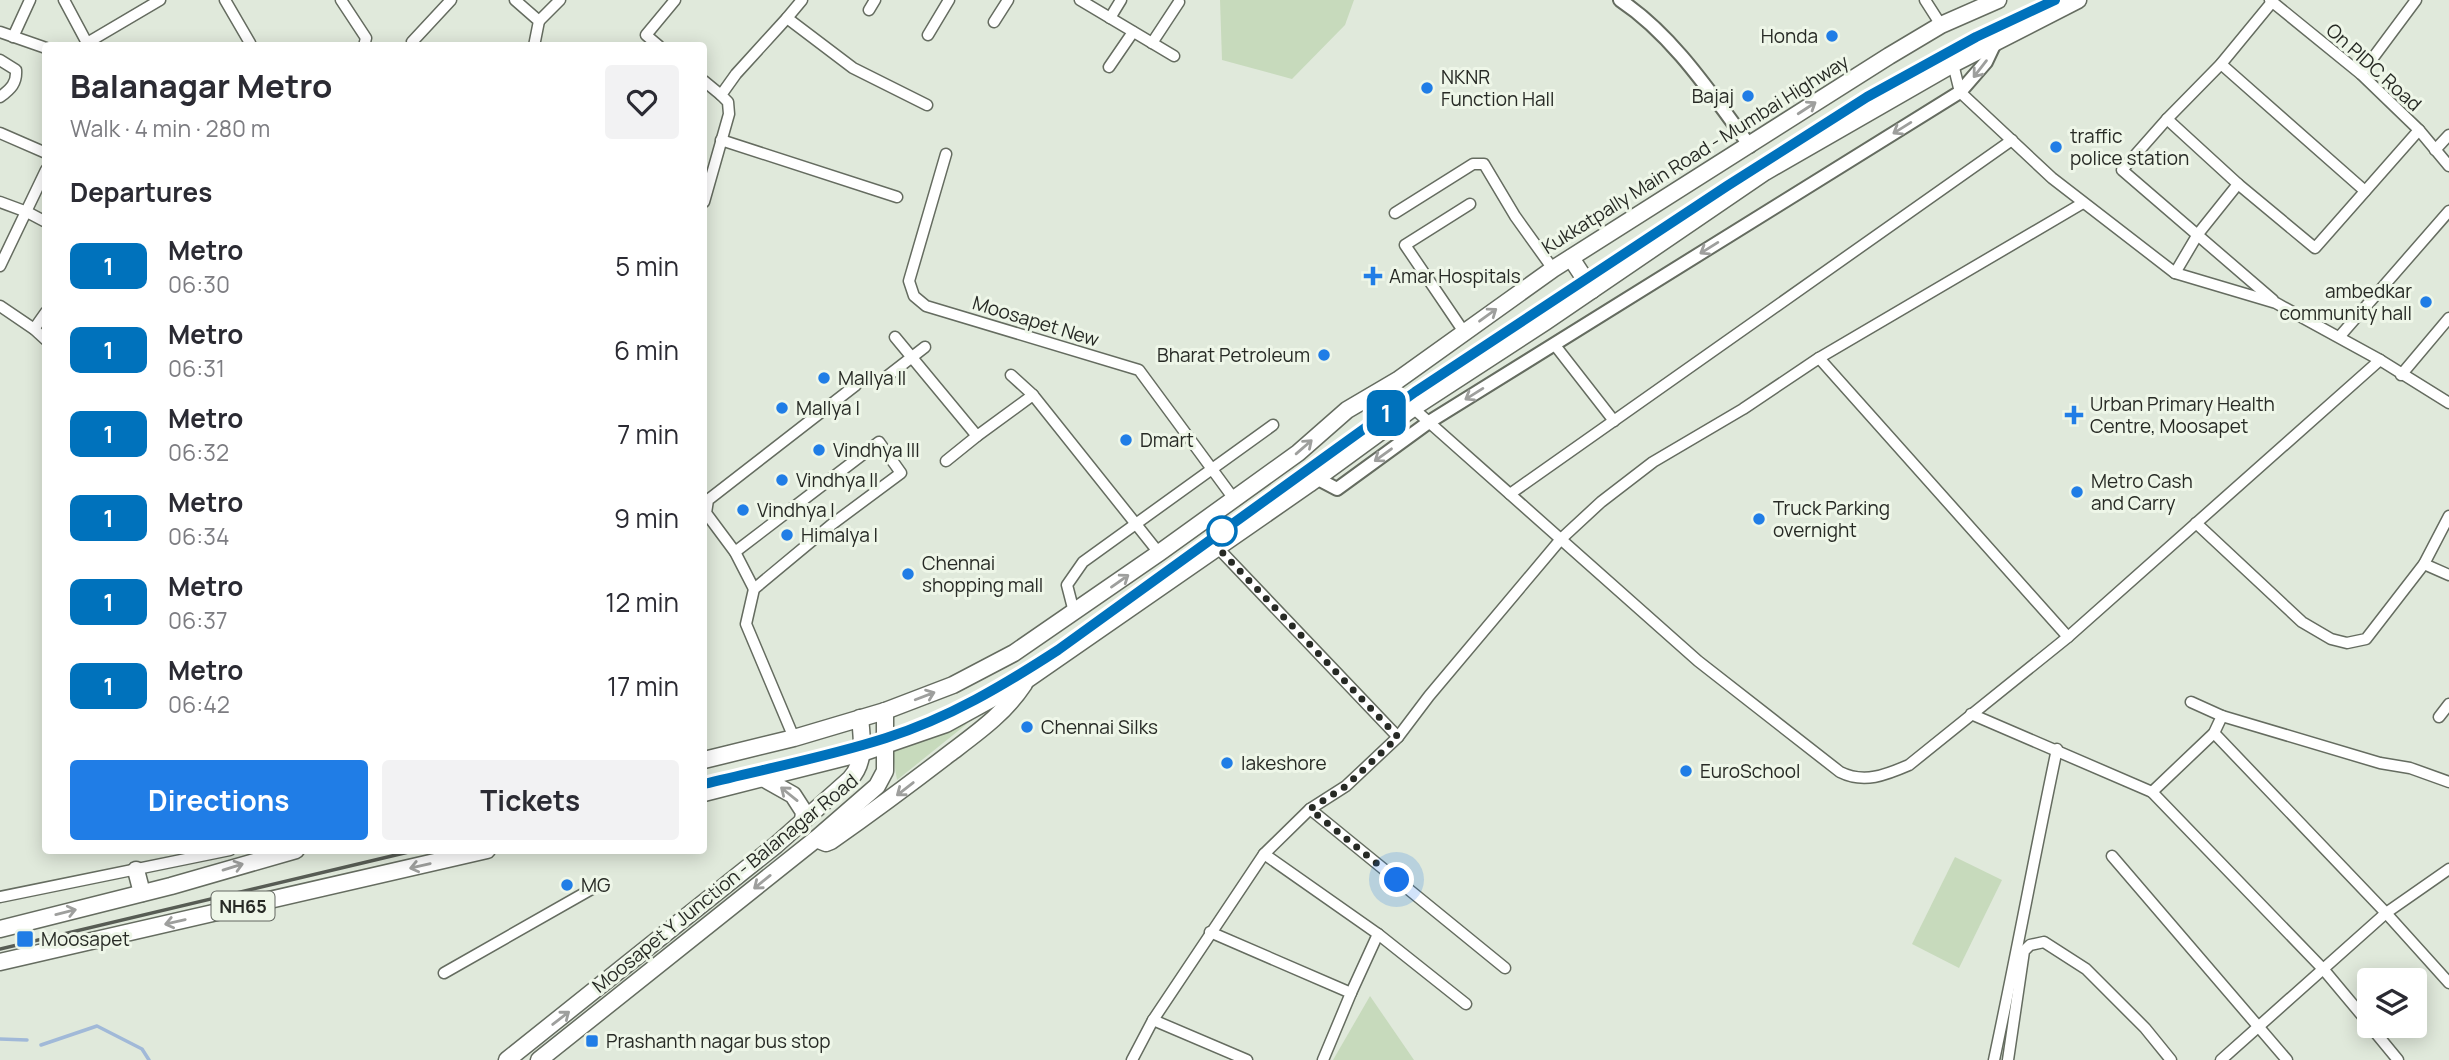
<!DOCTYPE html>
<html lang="en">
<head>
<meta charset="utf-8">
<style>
  body { margin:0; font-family:Manrope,sans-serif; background:#f2f2f3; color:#2b2b33; height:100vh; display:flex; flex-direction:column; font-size:26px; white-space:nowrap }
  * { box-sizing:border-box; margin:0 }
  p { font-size:23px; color:#7c7c81 }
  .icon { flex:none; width:38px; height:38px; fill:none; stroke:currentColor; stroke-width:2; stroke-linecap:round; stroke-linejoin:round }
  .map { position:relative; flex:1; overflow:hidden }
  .details { position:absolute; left:42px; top:42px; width:665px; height:812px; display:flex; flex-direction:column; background:#fff; border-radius:7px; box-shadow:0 4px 18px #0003 }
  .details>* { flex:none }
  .badge { padding:0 14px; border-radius:10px; font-size:24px; line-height:46px }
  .buttons { position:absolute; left:2357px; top:968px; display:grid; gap:14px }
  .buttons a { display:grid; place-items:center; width:70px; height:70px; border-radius:7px; background:#fff; box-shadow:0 4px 18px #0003; font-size:35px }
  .you { position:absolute; width:35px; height:35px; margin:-18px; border:5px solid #fff; border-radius:50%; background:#1a73e8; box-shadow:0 0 0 10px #1a73e833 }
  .map>.badge { position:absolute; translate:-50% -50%; box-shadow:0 0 0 4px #fff }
  h2 { padding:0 28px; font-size:26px; line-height:63px }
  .round { display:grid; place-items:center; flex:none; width:74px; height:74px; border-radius:7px; background:#f2f2f3 }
  .summary { display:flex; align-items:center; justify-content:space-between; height:119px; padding:0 28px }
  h1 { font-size:33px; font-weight:700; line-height:52px }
  .cta { display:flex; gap:14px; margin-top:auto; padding:14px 28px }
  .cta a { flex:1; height:80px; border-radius:7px; background:#207de6; color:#fff; font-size:28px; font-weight:700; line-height:80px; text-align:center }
  .cta a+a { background:#f2f2f3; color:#2b2b33 }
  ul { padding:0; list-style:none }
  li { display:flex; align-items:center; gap:21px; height:84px; padding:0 28px }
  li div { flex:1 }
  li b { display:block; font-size:26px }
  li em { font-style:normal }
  li .badge { min-width:77px; font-weight:700; text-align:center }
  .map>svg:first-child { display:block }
  .green { fill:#c7dabc }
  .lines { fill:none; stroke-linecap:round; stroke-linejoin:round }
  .stream { stroke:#a1b9d8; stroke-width:3.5 }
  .minor-casing { stroke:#656c60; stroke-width:13 }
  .tertiary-casing { stroke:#656c60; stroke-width:16 }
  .primary-casing { stroke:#656c60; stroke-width:19 }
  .trunk-casing { stroke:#656c60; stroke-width:19 }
  .minor { stroke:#fff; stroke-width:10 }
  .tertiary { stroke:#fff; stroke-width:12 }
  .primary { stroke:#fff; stroke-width:16 }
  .trunk { stroke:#fff; stroke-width:16 }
  .rail { stroke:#575c54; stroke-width:3.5 }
  .oneway { stroke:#9e9f9d }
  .line-casing { stroke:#fff; stroke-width:16 }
  .line { stroke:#0072bc; stroke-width:10 }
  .walk { stroke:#272a25; stroke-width:7; stroke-dasharray:0 12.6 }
  .poi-dot { fill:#207de6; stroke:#eef6e8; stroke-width:2.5 }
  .stop-dot { fill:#fff; stroke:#0072bc; stroke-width:3.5 }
  .labels { text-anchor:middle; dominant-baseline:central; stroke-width:6; stroke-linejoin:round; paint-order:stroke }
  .shield { fill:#eef6e8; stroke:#636760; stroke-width:2 }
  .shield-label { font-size:18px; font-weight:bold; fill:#272a25 }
  .poi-label { font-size:19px; fill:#272a25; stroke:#eef6e8; text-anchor:start }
  .street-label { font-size:19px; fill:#272a25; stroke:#eef6e8 }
</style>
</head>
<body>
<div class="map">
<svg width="2449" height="1060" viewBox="0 0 2449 1060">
  <rect width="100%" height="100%" fill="#e0e9db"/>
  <g class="green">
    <path d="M1220 0H1354L1345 25 1292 79 1222 60Z"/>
    <path d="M968 723 897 780 892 750Z"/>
    <path d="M1955 857 2002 880 1959 968 1912 944Z"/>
    <path d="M1370 996 1414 1060H1333Z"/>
  </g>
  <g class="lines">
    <g class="stream">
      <path d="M0 1039 27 1040"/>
      <path d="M41 1045 97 1026 142 1049 149 1060"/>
    </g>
    <defs>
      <g id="minor">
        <path d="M64 0 87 43"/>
        <path d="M225 0 250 43 247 46"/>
        <path d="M341 0 366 38 364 46"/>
        <path d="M515 0 539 21 534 46"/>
        <path d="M1080 0 1174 56"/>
        <path d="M1925 0 1941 25"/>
        <path d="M2270 0 2361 74 2419 130 2449 166"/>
        <path d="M2272 2 2221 64 2167 119 2122 170 2273 300"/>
        <path d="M869 10 875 0"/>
        <path d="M787 18 802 0"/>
        <path d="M1110 18 1121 0"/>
        <path d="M539 21 560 0"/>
        <path d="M994 22 1008 0"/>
        <path d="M0 32 46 48"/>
        <path d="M928 35 949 0"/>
        <path d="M13 37 30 0"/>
        <path d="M412 42 451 0"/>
        <path d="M1152 43 1179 2"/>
        <path d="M87 46V43L160 0"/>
        <path d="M659 46 646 35 675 0"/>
        <path d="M0 60 16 70C17 83 11 89 0 97"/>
        <path d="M1953 64 1960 92 2052 178 2175 273 2276 303 2380 360"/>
        <path d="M2221 64 2365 191"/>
        <path d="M1109 67 1133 32"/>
        <path d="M2361 74 2416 0"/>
        <path d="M704 81 721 95"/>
        <path d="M2167 119 2238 184 2315 248 2419 130"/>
        <path d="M0 133 46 153"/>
        <path d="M721 140 897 197"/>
        <path d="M2435 150 2449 135"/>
        <path d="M946 154 909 281 914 296 926 306 1139 370 1234 499"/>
        <path d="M0 202 27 212 46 222"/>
        <path d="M704 202 729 114 728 102 721 95 736 74 787 18 853 68 927 105"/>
        <path d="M1395 213 1473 164H1484L1515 216 1553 269"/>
        <path d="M0 266 46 170"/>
        <path d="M2175 273 2198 234 2238 184"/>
        <path d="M0 306 34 329 46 340"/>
        <path d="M34 329 46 312"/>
        <path d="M1464 332 1405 245 1470 204"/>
        <path d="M2340 336 2449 211"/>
        <path d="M895 337 977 436 1033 395 1159 553"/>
        <path d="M1554 344 1614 421"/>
        <path d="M1819 358 2083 203"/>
        <path d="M1011 375 1033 395"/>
        <path d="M2401 375 2449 318"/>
        <path d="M885 378 925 347"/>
        <path d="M1413 408 1698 661 1840 772C1864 784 1886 775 1909 765L2068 637 2380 360 2449 403"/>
        <path d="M946 461 977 436"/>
        <path d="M1510 494 2012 140"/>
        <path d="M2196 523 2302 622 2331 639 2347 643 2366 639 2424 564 2449 516"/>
        <path d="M1217 547 1398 737"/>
        <path d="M735 552 879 442 901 473 831 525 754 589 746 624 794 738"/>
        <path d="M2424 564 2449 575"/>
        <path d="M754 589 735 552 706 513 708 500 856 385"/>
        <path d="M1074 612 1067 585 1083 562 1273 425"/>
        <path d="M2191 702 2222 716 2380 763 2410 768 2449 782"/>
        <path d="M1971 714 2152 792 2324 970 2370 1025"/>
        <path d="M2439 717 2449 704"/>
        <path d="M2214 733 2386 913 2449 983"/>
        <path d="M2152 792 2214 733 2222 716"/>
        <path d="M1310 809 1505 968"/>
        <path d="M1264 854 1378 934 1466 1004"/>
        <path d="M2112 856 2287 1060"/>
        <path d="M0 897 230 850"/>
        <path d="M1210 932 1351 993 1323 1060"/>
        <path d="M444 973 604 882"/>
        <path d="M1351 993 1378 934"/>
        <path d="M1153 1020 1247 1060"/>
        <path d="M2370 1026 2398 1060"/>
        <path d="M1132 1060 1153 1020 1264 854 1310 809 1346 786 1398 737 1429 696 1561 539 1601 502 1653 462 1743 409 1819 358 2068 637"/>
        <path d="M1994 1060C2016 957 2035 853 2057 749"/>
        <path d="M2008 1060 2024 951 2030 945 2044 942 2086 969 2145 1028 2171 1060"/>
        <path d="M2221 1060 2386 913 2449 869"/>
      </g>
      <g id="tertiary">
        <path d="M1620 0C1674 36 1712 95 1750 146"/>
        <path d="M1318 479 1337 489 1429 422 1960 92 1986 62 1995 43"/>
      </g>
      <g id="primary">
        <path d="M507 1060 776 845 850 779C866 762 862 739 860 718"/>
        <path d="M539 1060 816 839 877 786 885 771V711"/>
      </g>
      <g id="trunk">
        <path d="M1571 258 1592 290"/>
        <path d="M704 760 794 738 885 711 953 685 1014 653 1159 553 1298 453 1347 410 1398 380 1553 269 1889 56 1941 25 1998 0"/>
        <path d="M761 777 793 795 804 812 803 821"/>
        <path d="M704 793 862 753 946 724 1028 679 1309 484 1413 408 1545 322 1765 172 1953 64 2078 0"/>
        <path d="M816 839 826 843 831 841C871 813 910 784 949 754 978 732 1004 714 1024 684"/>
        <path d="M136 870 142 893"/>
        <path d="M0 929 171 886 296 850"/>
        <path d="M0 962 487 850"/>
      </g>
    </defs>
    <use href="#minor" class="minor-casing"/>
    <use href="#tertiary" class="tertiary-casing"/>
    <use href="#primary" class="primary-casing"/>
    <use href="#trunk" class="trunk-casing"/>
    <use href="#minor" class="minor"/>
    <use href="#tertiary" class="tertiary"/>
    <use href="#primary" class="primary"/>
    <use href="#trunk" class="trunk"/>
    <g class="rail">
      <path d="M704 784C764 769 827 758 886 738 949 718 1004 685 1058 650L1415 392 1750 171 1867 97 1907 74 1976 37 2055 0"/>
      <path d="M0 949 417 850"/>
    </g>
  </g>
  <defs><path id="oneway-shaft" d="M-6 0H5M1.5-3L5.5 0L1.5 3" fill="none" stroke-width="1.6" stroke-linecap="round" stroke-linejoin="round" transform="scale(1.75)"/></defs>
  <g class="oneway">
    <use href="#oneway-shaft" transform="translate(1980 69) rotate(128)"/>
    <use href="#oneway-shaft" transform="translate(1807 108) rotate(-33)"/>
    <use href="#oneway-shaft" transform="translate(1902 128) rotate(148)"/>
    <use href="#oneway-shaft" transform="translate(1709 248) rotate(148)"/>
    <use href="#oneway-shaft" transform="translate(1488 315) rotate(-36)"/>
    <use href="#oneway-shaft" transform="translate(1474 394) rotate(148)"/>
    <use href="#oneway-shaft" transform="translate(1304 447) rotate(-41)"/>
    <use href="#oneway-shaft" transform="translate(1383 455) rotate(144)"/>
    <use href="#oneway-shaft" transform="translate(1120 581) rotate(-35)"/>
    <use href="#oneway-shaft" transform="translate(925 696) rotate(-21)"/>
    <use href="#oneway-shaft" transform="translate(905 789) rotate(142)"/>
    <use href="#oneway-shaft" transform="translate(789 794) rotate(-141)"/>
    <use href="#oneway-shaft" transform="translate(420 866) rotate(167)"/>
    <use href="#oneway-shaft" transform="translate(233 867) rotate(-17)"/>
    <use href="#oneway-shaft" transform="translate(762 882) rotate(141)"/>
    <use href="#oneway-shaft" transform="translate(66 912) rotate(-14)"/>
    <use href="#oneway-shaft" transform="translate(175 922) rotate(167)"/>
    <use href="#oneway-shaft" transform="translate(561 1018) rotate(-38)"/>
  </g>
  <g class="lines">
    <defs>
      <path id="line" d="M704 784C764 769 827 757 886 738 949 718 1004 685 1058 650L1415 392 1727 186 1867 97 1976 37 2055 0"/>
    </defs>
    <use href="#line" class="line-casing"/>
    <use href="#line" class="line"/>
    <path class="walk" d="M1222 531 1217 547 1398 737 1346 786 1310 809 1397 880"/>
  </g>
  <g class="poi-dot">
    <circle cx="1832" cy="36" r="7"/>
    <circle cx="1427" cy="88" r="7"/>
    <circle cx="1748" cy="96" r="7"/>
    <circle cx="2056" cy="147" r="7"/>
    <path d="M1369.5 265.5h7v7h7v7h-7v7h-7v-7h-7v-7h7z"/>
    <circle cx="2426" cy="302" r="7"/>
    <circle cx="1324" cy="355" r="7"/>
    <circle cx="824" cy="378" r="7"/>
    <circle cx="782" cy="408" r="7"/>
    <path d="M2070.5 404.5h7v7h7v7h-7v7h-7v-7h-7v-7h7z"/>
    <circle cx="1126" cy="440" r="7"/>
    <circle cx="819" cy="450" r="7"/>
    <circle cx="782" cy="480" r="7"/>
    <circle cx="2077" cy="492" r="7"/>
    <circle cx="743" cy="510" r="7"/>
    <circle cx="1759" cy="519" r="7"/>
    <circle cx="787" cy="535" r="7"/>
    <circle cx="908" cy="574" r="7"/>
    <circle cx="1027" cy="727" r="7"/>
    <circle cx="1227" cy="763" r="7"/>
    <circle cx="1686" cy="771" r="7"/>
    <circle cx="567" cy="885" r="7"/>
    <rect x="16" y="930" width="18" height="18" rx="3.5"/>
    <rect x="585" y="1034" width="14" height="14" rx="3.5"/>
  </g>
  <circle class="stop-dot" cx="1222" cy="531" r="14"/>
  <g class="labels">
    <rect class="shield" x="211.5" y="891.5" width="63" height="29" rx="5"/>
    <g class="shield-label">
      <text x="243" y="906">NH65</text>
    </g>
    <g class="poi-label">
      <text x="1818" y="36" text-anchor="end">Honda</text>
      <text x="1441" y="77">NKNR<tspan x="1441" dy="22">Function Hall</tspan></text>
      <text x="1734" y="96" text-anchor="end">Bajaj</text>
      <text x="2070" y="136">traffic<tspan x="2070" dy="22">police station</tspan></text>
      <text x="1389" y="276">Amar Hospitals</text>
      <text x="2412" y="291" text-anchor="end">ambedkar<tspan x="2412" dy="22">community hall</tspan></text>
      <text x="1310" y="355" text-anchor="end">Bharat Petroleum</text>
      <text x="838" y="378">Mallya II</text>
      <text x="2090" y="404">Urban Primary Health<tspan x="2090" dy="22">Centre, Moosapet</tspan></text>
      <text x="796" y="408">Mallya I</text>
      <text x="1140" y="440">Dmart</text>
      <text x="833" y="450">Vindhya III</text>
      <text x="796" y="480">Vindhya II</text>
      <text x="2091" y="481">Metro Cash<tspan x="2091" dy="22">and Carry</tspan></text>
      <text x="1773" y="508">Truck Parking<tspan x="1773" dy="22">overnight</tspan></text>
      <text x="757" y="510">Vindhya I</text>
      <text x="801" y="535">Himalya I</text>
      <text x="922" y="563">Chennai<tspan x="922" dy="22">shopping mall</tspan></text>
      <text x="1041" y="727">Chennai Silks</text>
      <text x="1241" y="763">lakeshore</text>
      <text x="1700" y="771">EuroSchool</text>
      <text x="581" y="885">MG</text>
      <text x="41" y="939">Moosapet</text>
      <text x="606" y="1041">Prashanth nagar bus stop</text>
    </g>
    <g class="street-label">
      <text transform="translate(2374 67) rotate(42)">On PIDC Road</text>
      <text transform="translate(1695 154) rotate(-32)">Kukkatpally Main Road - Mumbai Highway</text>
      <text transform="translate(1036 321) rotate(17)">Moosapet New</text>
      <text transform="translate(725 883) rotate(-39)">Moosapet Y Junction - Balanagar Road</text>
    </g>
  </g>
</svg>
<div class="buttons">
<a><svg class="icon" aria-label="layers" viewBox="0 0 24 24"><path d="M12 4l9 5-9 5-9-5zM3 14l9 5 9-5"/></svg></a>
</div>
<div class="you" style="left:1397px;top:880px"></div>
<b class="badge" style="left:1386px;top:413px;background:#0072bc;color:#fff">1</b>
<section class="details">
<div class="summary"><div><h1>Balanagar Metro</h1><p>Walk · 4 min · 280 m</p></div><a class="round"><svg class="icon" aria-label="heart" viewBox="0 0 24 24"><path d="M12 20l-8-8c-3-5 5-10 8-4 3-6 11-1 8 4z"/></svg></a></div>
<h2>Departures</h2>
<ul>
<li><span class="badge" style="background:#0072bc;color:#fff">1</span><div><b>Metro</b><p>06:30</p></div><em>5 min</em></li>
<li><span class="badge" style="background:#0072bc;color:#fff">1</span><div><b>Metro</b><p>06:31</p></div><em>6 min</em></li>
<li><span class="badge" style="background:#0072bc;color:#fff">1</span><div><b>Metro</b><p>06:32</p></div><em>7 min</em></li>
<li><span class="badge" style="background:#0072bc;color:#fff">1</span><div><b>Metro</b><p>06:34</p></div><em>9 min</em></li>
<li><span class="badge" style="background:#0072bc;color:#fff">1</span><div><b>Metro</b><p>06:37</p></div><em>12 min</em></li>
<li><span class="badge" style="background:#0072bc;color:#fff">1</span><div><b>Metro</b><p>06:42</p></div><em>17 min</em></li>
</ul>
<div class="cta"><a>Directions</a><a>Tickets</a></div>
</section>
</div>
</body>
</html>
